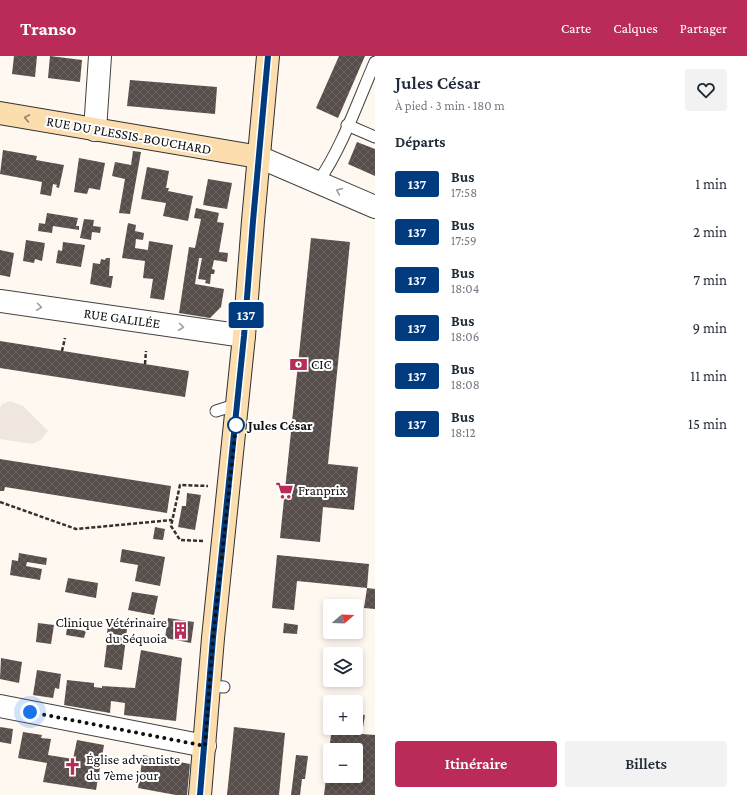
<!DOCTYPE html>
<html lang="fr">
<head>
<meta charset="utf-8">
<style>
  body { margin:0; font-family:"Crimson Pro",serif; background:#f2f2f3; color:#1f2937; height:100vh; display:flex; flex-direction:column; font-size:15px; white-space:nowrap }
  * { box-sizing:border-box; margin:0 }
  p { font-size:13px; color:#747a83 }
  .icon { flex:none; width:22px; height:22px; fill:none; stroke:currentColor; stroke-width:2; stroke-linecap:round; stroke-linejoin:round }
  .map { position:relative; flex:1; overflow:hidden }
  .side { display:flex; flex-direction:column; background:#fff; width:372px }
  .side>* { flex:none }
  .badge { padding:0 8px; border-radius:3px; font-size:14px; line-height:26px }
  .needle { width:26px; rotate:71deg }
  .buttons { position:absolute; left:323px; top:543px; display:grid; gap:8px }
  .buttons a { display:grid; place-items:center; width:40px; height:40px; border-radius:4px; background:#fff; box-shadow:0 2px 6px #0003; font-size:20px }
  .you { position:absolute; width:20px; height:20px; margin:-10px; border:3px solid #fff; border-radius:50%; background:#1a73e8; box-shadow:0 0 0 6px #1a73e833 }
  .map>.badge { position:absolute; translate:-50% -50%; box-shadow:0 0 0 2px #fff }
  h2 { padding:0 20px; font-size:15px; line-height:36px }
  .round { display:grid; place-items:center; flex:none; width:42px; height:42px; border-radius:4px; background:#f2f2f3 }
  .head { display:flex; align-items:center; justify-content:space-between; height:68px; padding:0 20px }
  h1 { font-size:19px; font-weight:600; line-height:30px }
  .action { display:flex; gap:8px; margin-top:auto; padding:8px 20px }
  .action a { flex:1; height:46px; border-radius:4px; background:#ba2b58; color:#fff; font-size:16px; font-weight:600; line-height:46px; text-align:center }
  .action a+a { background:#f2f2f3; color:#1f2937 }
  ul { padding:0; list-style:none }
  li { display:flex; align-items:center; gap:12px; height:48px; padding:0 20px }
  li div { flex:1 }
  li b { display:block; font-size:15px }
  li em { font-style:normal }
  li .badge { min-width:44px; font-weight:700; text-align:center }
  header { display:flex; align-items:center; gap:24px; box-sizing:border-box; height:56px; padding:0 20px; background:#ba2b58; color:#fff }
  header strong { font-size:19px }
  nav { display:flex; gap:22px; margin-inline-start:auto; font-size:14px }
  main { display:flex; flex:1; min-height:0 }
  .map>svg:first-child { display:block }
  .plaza { fill:#efe7df }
  .building { fill:url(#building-cross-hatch) }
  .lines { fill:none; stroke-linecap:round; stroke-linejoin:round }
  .lane-casing { stroke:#424242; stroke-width:13 }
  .street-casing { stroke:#424242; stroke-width:24 }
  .secondary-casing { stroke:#313131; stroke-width:24 }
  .path { stroke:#313131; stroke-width:2.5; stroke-dasharray:4 2; stroke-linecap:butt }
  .lane { stroke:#fff; stroke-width:11 }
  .street { stroke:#fff; stroke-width:22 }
  .secondary { stroke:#fcdeae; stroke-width:22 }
  .oneway { stroke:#918166 }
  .oneway2 { stroke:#9f9f9f }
  .line-casing { stroke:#fff; stroke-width:9 }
  .line { stroke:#003b80; stroke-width:6 }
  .walk { stroke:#0f0f0f; stroke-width:4; stroke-dasharray:0 7.2 }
  .stop-dot { fill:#fff; stroke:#003b80; stroke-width:2 }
  .labels { text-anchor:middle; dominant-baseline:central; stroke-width:4; stroke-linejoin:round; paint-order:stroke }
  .street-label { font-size:14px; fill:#0f0f0f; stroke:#fff }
  .poi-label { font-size:14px; fill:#0f0f0f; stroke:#fff; text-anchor:start }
  .stop-label { font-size:14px; font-weight:bold; fill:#0f0f0f; stroke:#fff; text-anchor:start }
</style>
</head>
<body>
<header>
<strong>Transo</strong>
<nav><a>Carte</a><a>Calques</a><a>Partager</a></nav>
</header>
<main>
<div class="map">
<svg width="375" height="739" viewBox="0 0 375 739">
  <defs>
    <pattern id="building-cross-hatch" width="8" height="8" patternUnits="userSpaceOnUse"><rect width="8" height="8" fill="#574d4b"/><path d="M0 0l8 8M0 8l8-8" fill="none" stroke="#6a6261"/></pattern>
  </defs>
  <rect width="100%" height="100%" fill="#fef8f1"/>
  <path class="plaza" d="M10 345 23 350 48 375 41 384 32 388 0 383V352L2 348Z"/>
  <g class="building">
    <path d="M14 0H37L35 21 12 18Z"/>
    <path d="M50 0 82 4 80 26 48 22Z"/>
    <path d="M339 0H365L338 62 316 52Z"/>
    <path d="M130 24 217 31 215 58 127 50Z"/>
    <path d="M357 86 375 93V120L348 108Z"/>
    <path d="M3 94 37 100 36 104 64 109 59 132 56 131 57 129 53 128 51 140 40 138 42 126 0 118Z"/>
    <path d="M133 95 141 96 130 158 119 157 125 123 112 120 115 106 131 109Z"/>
    <path d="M79 102 105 107 100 134 89 132 87 138 74 136Z"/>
    <path d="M147 111 169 115 166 132H169L168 135 193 140 188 165 163 160 166 147 141 143Z"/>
    <path d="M208 123 232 127 227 153 203 149Z"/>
    <path d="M196 152 219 157 217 166 224 167 219 196 228 197 227 206 214 204 212 213 215 214 214 218H211L210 228 205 227 206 224 198 223 202 202H199L195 228 224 233 221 251 210 262 179 257 189 191 195 192 201 163 194 162Z"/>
    <path d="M47 157 78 162 76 170H79V174L53 170 52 177 38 175 39 167 45 168Z"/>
    <path d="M84 163 94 164 93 170 101 171 100 177 92 176 91 184 80 182Z"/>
    <path d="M128 167 136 169 135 175 144 177 143 184 136 183 135 192 148 194 149 185 173 189 164 244 150 242 153 223 143 222 145 205 122 202Z"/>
    <path d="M311 182 350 186 328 408 358 411 354 454 323 451 320 486 280 482Z"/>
    <path d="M26 184 45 187 42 205 35 203 34 207 23 205Z"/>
    <path d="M63 186 85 189 81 211 56 207 58 194 62 195Z"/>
    <path d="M0 194 14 197 10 221 0 219Z"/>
    <path d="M106 202H110L109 220H113L111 232 90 228 93 207 100 208 101 203 105 204Z"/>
    <path d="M0 285 189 315 185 341 0 312Z"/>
    <path d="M256 367H260L259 376H255Z"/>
    <path d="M0 403 171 430 167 457 5 431 4 435H0Z"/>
    <path d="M187 437 201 439 195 474 178 471 182 450H186Z"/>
    <path d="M155 471 165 473 163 484 153 483Z"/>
    <path d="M122 493 165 501 160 530 135 525 138 509 120 506Z"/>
    <path d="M19 497 47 502 46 509 27 506 26 510 42 513 40 524 10 519 12 504 18 505Z"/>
    <path d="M277 499 369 508 367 532 297 525 294 554 272 552Z"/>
    <path d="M68 522 98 527 96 542 65 536Z"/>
    <path d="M367 532 375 533V553L364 552Z"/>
    <path d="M132 536 158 540 154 559 128 554Z"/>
    <path d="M168 562 194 566 191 587 165 582Z"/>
    <path d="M356 564 361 565 360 575 356 574Z"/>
    <path d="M38 567 54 569 51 588 36 586Z"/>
    <path d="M284 567 298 569 297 578 283 577Z"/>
    <path d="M108 570 127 573 126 580 107 577Z"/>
    <path d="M67 572 86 575 84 582 66 579Z"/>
    <path d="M108 579 126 582 122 614 104 611Z"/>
    <path d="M141 594 182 602 176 665 124 659 125 647 111 645 110 657 64 649 67 624 94 627V631L102 632V630L135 632Z"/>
    <path d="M1 602 22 606 19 627 0 623Z"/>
    <path d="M37 614 61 618 59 633 55 632 53 642 33 639Z"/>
    <path d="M356 658 365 659 362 678 375 679V739H324L329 698 330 720H356V694H329L332 672H356Z"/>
    <path d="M0 671 13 673 11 688 0 686Z"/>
    <path d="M234 671 285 677 279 739H227Z"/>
    <path d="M23 676 42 679 41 682 51 683 48 699 73 703 77 684 104 689 96 734 43 726 47 707 18 702Z"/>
    <path d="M143 699 190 708 187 739H176L138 732Z"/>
    <path d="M296 699 308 700 305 723H302L300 739H291Z"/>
  </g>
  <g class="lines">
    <defs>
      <g id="lane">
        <path d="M347 69 375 81"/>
        <path d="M318 126C342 92 358 45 375 6"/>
        <path d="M216 355 238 348"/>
        <path d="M209 630 224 631"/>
      </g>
      <g id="street">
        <path d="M95 74 100 0"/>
        <path d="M259 101 375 151"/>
        <path d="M0 245 244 280"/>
        <path d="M0 650 205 690"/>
      </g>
      <g id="secondary">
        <path d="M0 57 259 101"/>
        <path d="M200 739 213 582 244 280 253 165 268 0"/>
      </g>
    </defs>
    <use href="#lane" class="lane-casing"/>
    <use href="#street" class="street-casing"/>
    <use href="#secondary" class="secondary-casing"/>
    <g class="path">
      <path d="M62 295 65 282"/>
      <path d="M145 308 146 295"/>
      <path d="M0 446 76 473 172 464"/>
      <path d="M203 485 180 484 171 470 180 429 208 430"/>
    </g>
    <use href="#lane" class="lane"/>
    <use href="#street" class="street"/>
    <use href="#secondary" class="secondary"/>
  </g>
  <defs><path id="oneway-chevron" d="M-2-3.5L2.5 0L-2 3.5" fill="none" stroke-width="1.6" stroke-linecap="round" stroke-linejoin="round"/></defs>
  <use class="oneway" href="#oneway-chevron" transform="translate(27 62) rotate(-170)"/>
  <g class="oneway2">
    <use href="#oneway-chevron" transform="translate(339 135) rotate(-156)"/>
    <use href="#oneway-chevron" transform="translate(39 251) rotate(8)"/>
    <use href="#oneway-chevron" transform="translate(181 271) rotate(8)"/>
  </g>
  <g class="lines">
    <defs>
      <path id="line" d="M200 739 213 582 244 280 253 165 268 0"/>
    </defs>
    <use href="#line" class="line-casing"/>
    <use href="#line" class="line"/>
    <path class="walk" d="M30 656 205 690 213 582 236 369"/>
  </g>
  <defs>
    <symbol id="bank-bare" viewBox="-9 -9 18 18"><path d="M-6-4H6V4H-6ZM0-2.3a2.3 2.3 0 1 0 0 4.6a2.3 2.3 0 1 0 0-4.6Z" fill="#ba2b58" stroke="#fff" stroke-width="2.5" paint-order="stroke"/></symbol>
    <symbol id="supermarket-bare" viewBox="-9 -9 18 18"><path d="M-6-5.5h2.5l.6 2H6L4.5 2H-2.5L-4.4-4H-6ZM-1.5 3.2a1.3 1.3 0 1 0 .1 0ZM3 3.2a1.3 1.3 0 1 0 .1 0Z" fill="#ba2b58" stroke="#fff" stroke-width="2.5" paint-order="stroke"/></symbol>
    <symbol id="building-bare" viewBox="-9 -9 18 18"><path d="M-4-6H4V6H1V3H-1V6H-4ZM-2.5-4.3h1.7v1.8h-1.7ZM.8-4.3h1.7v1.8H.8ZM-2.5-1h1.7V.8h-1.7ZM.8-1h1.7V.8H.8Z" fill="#ba2b58" stroke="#fff" stroke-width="2.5" paint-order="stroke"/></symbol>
    <symbol id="church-bare" viewBox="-9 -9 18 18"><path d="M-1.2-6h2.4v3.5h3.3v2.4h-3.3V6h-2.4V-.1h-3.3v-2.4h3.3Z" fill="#ba2b58" stroke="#fff" stroke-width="2.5" paint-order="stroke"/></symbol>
  </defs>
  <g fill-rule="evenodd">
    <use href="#bank-bare" x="286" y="296" width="25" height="25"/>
    <use href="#supermarket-bare" x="272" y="422" width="25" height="25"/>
    <use href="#building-bare" x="168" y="562" width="25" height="25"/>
    <use href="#church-bare" x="60" y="698" width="25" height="25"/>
  </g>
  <circle class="stop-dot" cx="236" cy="369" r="8"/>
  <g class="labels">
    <g class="street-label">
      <text transform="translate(129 79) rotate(10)">RUE DU PLESSIS-BOUCHARD</text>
      <text transform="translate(122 262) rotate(8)">RUE GALILÉE</text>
    </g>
    <g class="poi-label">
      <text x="311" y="308">CIC</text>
      <text x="298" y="434">Franprix</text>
      <text x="167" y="566" text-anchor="end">Clinique Vétérinaire<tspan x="167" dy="16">du Séquoia</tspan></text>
      <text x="86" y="703">Église adventiste<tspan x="86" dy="16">du 7ème jour</tspan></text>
    </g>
    <g class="stop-label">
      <text x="248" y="369">Jules César</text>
    </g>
  </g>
</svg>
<div class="buttons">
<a><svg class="needle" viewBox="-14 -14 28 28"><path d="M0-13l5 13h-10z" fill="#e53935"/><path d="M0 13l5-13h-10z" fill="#747a83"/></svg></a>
<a><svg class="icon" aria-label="layers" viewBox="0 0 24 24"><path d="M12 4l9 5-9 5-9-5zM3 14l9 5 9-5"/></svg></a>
<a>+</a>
<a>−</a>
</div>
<div class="you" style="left:30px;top:656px"></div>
<b class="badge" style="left:246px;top:259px;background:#003b80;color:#fff">137</b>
</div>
<section class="side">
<div class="head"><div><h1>Jules César</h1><p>À pied · 3 min · 180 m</p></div><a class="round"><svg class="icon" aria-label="heart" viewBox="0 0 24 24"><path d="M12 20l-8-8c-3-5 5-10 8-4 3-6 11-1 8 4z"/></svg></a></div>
<h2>Départs</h2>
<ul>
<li><span class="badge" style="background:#003b80;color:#fff">137</span><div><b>Bus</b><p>17:58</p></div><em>1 min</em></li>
<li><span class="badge" style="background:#003b80;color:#fff">137</span><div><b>Bus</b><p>17:59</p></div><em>2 min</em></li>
<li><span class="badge" style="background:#003b80;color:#fff">137</span><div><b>Bus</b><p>18:04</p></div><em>7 min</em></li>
<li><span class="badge" style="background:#003b80;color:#fff">137</span><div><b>Bus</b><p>18:06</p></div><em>9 min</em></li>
<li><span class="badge" style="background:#003b80;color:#fff">137</span><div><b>Bus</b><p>18:08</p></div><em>11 min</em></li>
<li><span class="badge" style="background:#003b80;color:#fff">137</span><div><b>Bus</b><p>18:12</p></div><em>15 min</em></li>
</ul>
<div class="action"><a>Itinéraire</a><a>Billets</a></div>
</section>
</main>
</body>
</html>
